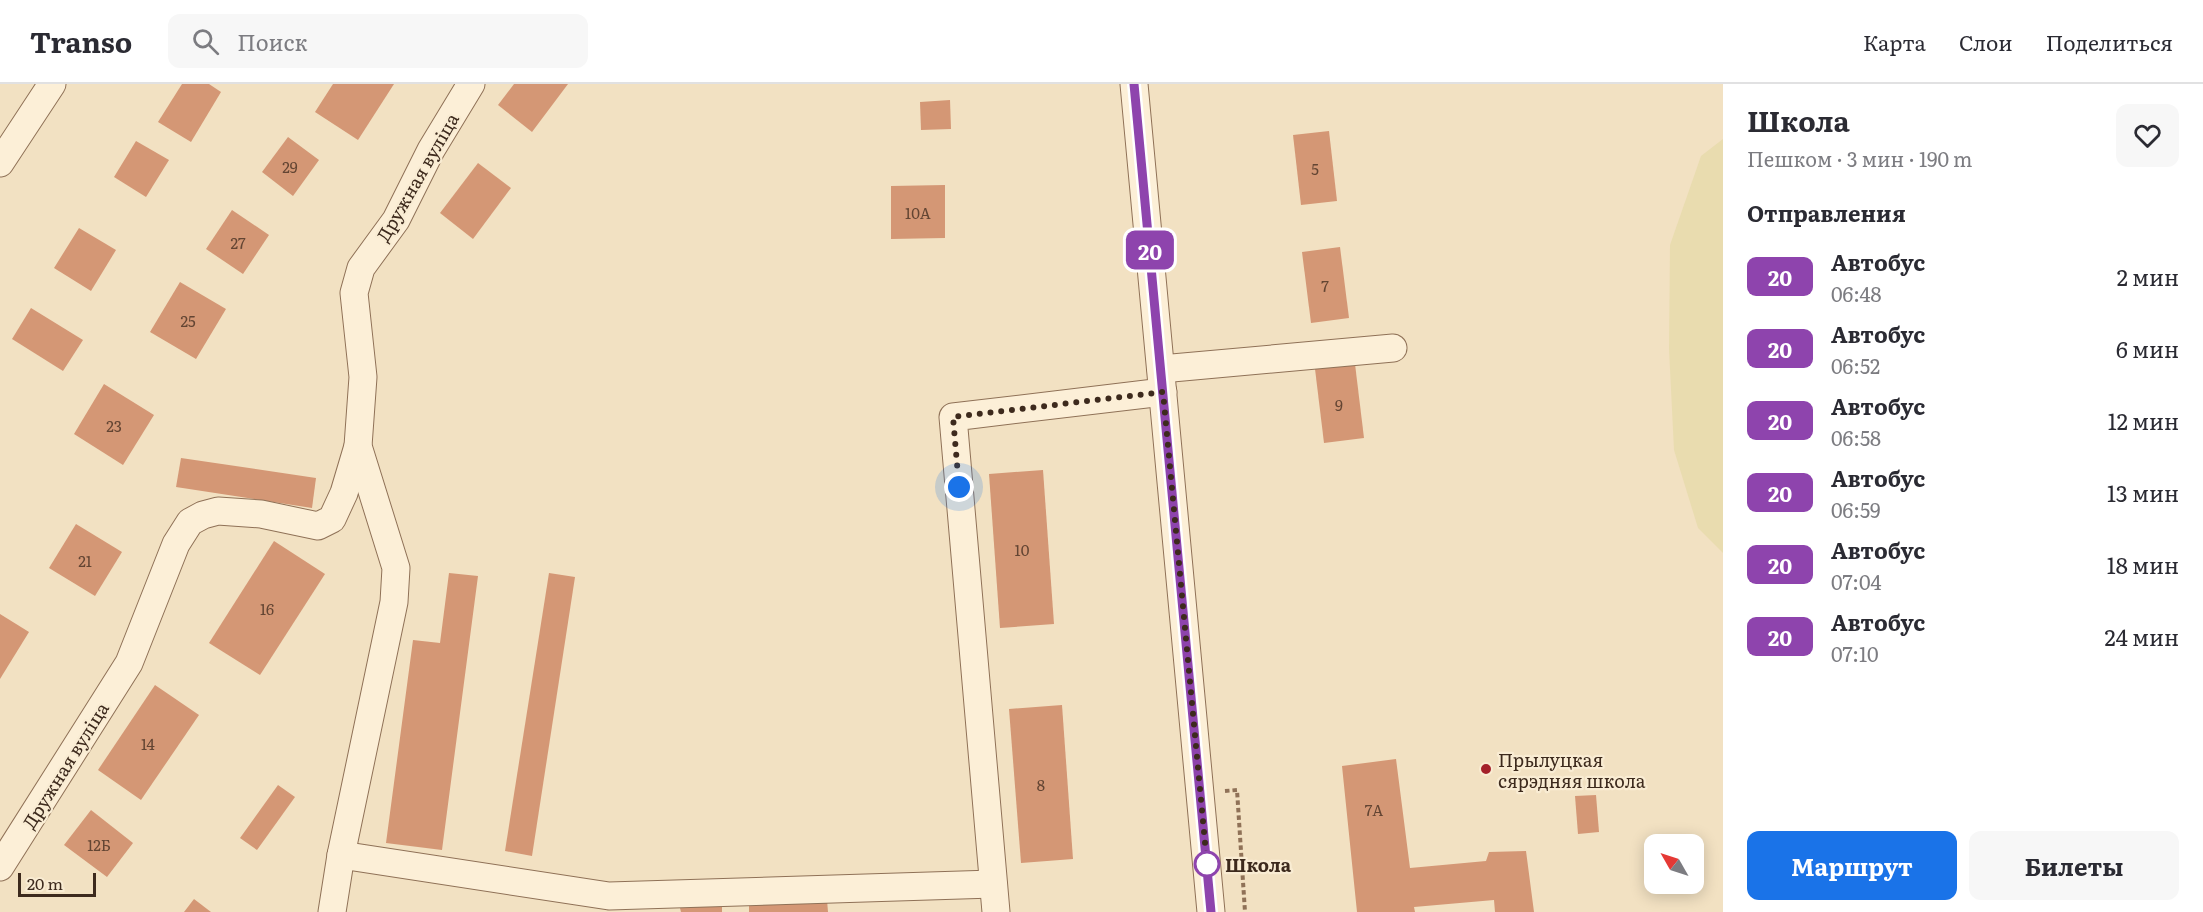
<!DOCTYPE html>
<html lang="ru">
<head>
<meta charset="utf-8">
<style>
  body { margin:0; font-family:Literata,serif; background:#f7f7f7; color:#2b2b33; height:100vh; display:flex; flex-direction:column; font-size:22px; white-space:nowrap }
  * { box-sizing:border-box; margin:0 }
  p { font-size:20px; color:#7c7c81 }
  .icon { flex:none; width:33px; height:33px; fill:none; stroke:currentColor; stroke-width:2; stroke-linecap:round; stroke-linejoin:round }
  .map { position:relative; flex:1; overflow:hidden }
  .drawer { display:flex; flex-direction:column; background:#fff; width:480px }
  .drawer>* { flex:none }
  .badge { padding:0 12px; border-radius:9px; font-size:21px; line-height:39px }
  .needle { width:39px; rotate:309deg }
  .controls { position:absolute; left:1644px; top:750px; display:grid; gap:12px }
  .controls a { display:grid; place-items:center; width:60px; height:60px; border-radius:12px; background:#fff; box-shadow:0 3px 15px #0003; font-size:30px }
  .scale { position:absolute; left:18px; bottom:15px; width:78px; box-sizing:border-box; padding-left:6px; border:3px solid #3d2a1d; border-top:0; font-size:16px; line-height:21px; white-space:nowrap; color:#3d2a1d; -webkit-text-stroke:4px #f9ecd3; paint-order:stroke }
  .you { position:absolute; width:30px; height:30px; margin:-15px; border:4px solid #fff; border-radius:50%; background:#1a73e8; box-shadow:0 0 0 9px #1a73e833 }
  .map>.badge { position:absolute; translate:-50% -50%; box-shadow:0 0 0 3px #fff }
  h2 { padding:0 24px; font-size:22px; line-height:54px }
  .round { display:grid; place-items:center; flex:none; width:63px; height:63px; border-radius:12px; background:#f7f7f7 }
  .head { display:flex; align-items:center; justify-content:space-between; height:102px; padding:0 24px }
  h1 { font-size:28px; font-weight:700; line-height:45px }
  .button { display:flex; gap:12px; margin-top:auto; padding:12px 24px }
  .button a { flex:1; height:69px; border-radius:12px; background:#1a73e8; color:#fff; font-size:24px; font-weight:700; line-height:69px; text-align:center }
  .button a+a { background:#f7f7f7; color:#2b2b33 }
  ul { padding:0; list-style:none }
  li { display:flex; align-items:center; gap:18px; height:72px; padding:0 24px }
  li div { flex:1 }
  li b { display:block; font-size:22px }
  li em { font-style:normal }
  li .badge { min-width:66px; font-weight:700; text-align:center }
  header { display:flex; align-items:center; gap:36px; box-sizing:border-box; height:84px; padding:0 30px; background:#fff; border-bottom:2px solid #e1e1e2 }
  header strong { font-size:28px }
  nav { display:flex; gap:33px; margin-inline-start:auto; font-size:21px }
  .search { width:420px; height:54px; background:#f7f7f7; display:flex; align-items:center; gap:15px; box-sizing:border-box; padding:0 21px; border-radius:12px; color:#7c7c81; font-size:22px }
  main { display:flex; flex:1; min-height:0 }
  .map>svg:first-child { display:block }
  .farmland { fill:#e9dcaf }
  .building { fill:#d49775 }
  .lines { fill:none; stroke-linecap:round; stroke-linejoin:round }
  .minor-casing { stroke:#8f7157; stroke-width:29 }
  .path { stroke:#8f7157; stroke-width:4; stroke-dasharray:4.5 3; stroke-linecap:butt }
  .minor { stroke:#fcefd7; stroke-width:27 }
  .line-casing { stroke:#fff; stroke-width:14 }
  .line { stroke:#8e44ad; stroke-width:9 }
  .walk { stroke:#3d2a1d; stroke-width:6; stroke-dasharray:0 10.8 }
  .poi-dot { fill:#a4212a; stroke:#f9ecd3; stroke-width:2 }
  .stop-dot { fill:#fff; stroke:#8e44ad; stroke-width:3 }
  .labels { text-anchor:middle; dominant-baseline:central; stroke-width:4.5; stroke-linejoin:round; paint-order:stroke }
  .number-label { font-size:15px; fill:#634533 }
  .street-label { font-size:18px; fill:#3d2a1d; stroke:#f9ecd3 }
  .poi-label { font-size:18px; fill:#3d2a1d; stroke:#f9ecd3; text-anchor:start }
  .stop-label { font-size:18px; font-weight:bold; fill:#3d2a1d; stroke:#f9ecd3; text-anchor:start }
</style>
</head>
<body>
<header>
<strong>Transo</strong>
<div class="search"><svg class="icon" aria-label="search" viewBox="0 0 24 24"><circle cx="10" cy="10" r="6"/><path d="M15 15l6 6"/></svg>Поиск</div>
<nav><a>Карта</a><a>Слои</a><a>Поделиться</a></nav>
</header>
<main>
<div class="map">
<svg width="1723" height="828" viewBox="0 0 1723 828">
  <rect width="100%" height="100%" fill="#f2e1c2"/>
  <path class="farmland" d="M1723 55V469L1698 444 1674 366 1669 265 1670 161 1701 72Z"/>
  <g class="building">
    <path d="M182 0H209L221 8 191 58 158 38Z"/>
    <path d="M333 0H394L358 56 315 28Z"/>
    <path d="M514 0H568L532 48 498 21Z"/>
    <path d="M950 16 951 45 921 46 920 18Z"/>
    <path d="M1329 47 1337 117 1301 121 1293 51Z"/>
    <path d="M288 53 319 76 293 112 262 88Z"/>
    <path d="M136 57 169 76 146 113 114 93Z"/>
    <path d="M478 79 511 104 473 155 440 129Z"/>
    <path d="M945 101V154L891 155V102Z"/>
    <path d="M232 126 269 151 243 190 206 165Z"/>
    <path d="M79 144 116 166 91 207 54 184Z"/>
    <path d="M1340 163 1349 234 1311 239 1302 168Z"/>
    <path d="M180 198 226 225 196 275 150 248Z"/>
    <path d="M31 224 83 256 63 287 12 255Z"/>
    <path d="M1355 280 1364 354 1324 359 1315 285Z"/>
    <path d="M104 300 154 331 123 381 74 350Z"/>
    <path d="M181 374 316 394 312 424 176 403Z"/>
    <path d="M1043 386 1054 540 1000 544 989 390Z"/>
    <path d="M76 440 122 468 95 512 49 484Z"/>
    <path d="M274 457 325 490 260 591 209 559Z"/>
    <path d="M449 489 478 492 442 766 386 759 413 556 440 559Z"/>
    <path d="M549 489 575 493 532 772 505 767Z"/>
    <path d="M0 530 29 548 0 595Z"/>
    <path d="M155 601 199 631 141 716 98 686Z"/>
    <path d="M1062 621 1073 775 1021 779 1009 625Z"/>
    <path d="M1396 675 1410 784 1486 777 1489 768 1526 767 1534 828H1495L1494 816 1414 823 1415 828H1357L1342 682Z"/>
    <path d="M278 701 295 713 257 766 240 754Z"/>
    <path d="M1596 711 1599 748 1578 750 1575 712Z"/>
    <path d="M91 726 133 759 107 793 64 761Z"/>
    <path d="M194 815 211 828H184Z"/>
    <path d="M827 816 828 828H749V821Z"/>
    <path d="M722 821V828H681L680 824Z"/>
  </g>
  <g class="lines">
    <defs>
      <g id="minor">
        <path d="M1134 0 1211 828"/>
        <path d="M0 79 52 0"/>
        <path d="M1161 285 1393 264"/>
        <path d="M341 771 609 812 993 800"/>
        <path d="M0 783 129 579 176 460 190 438 203 431 218 427 261 430 318 442 332 435 344 409 358 362"/>
        <path d="M332 828 341 771 394 518 396 484 358 362 363 293 354 209 361 184 396 136 431 66 471 0"/>
        <path d="M996 828 953 333 1163 308"/>
      </g>
    </defs>
    <use href="#minor" class="minor-casing"/>
    <path class="path" d="M1225 707 1237 706 1245 828"/>
    <use href="#minor" class="minor"/>
  </g>
  <g class="lines">
    <defs>
      <path id="line" d="M1134 0 1211 828"/>
    </defs>
    <use href="#line" class="line-casing"/>
    <use href="#line" class="line"/>
    <path class="walk" d="M959 403 953 333 1163 308 1207 780"/>
  </g>
  <circle class="poi-dot" cx="1486" cy="685" r="6"/>
  <circle class="stop-dot" cx="1207" cy="780" r="12"/>
  <g class="labels">
    <g class="number-label">
      <text x="290" y="82">29</text>
      <text x="1315" y="84">5</text>
      <text x="918" y="128">10А</text>
      <text x="238" y="158">27</text>
      <text x="1325" y="201">7</text>
      <text x="188" y="236">25</text>
      <text x="1339" y="320">9</text>
      <text x="114" y="341">23</text>
      <text x="1022" y="465">10</text>
      <text x="85" y="476">21</text>
      <text x="267" y="524">16</text>
      <text x="148" y="659">14</text>
      <text x="1041" y="700">8</text>
      <text x="1374" y="725">7А</text>
      <text x="99" y="760">12Б</text>
    </g>
    <g class="street-label">
      <text transform="translate(417 93) rotate(-60)">Дружная вуліца</text>
      <text transform="translate(65 681) rotate(-58)">Дружная вуліца</text>
    </g>
    <g class="poi-label">
      <text x="1498" y="675">Прылуцкая<tspan x="1498" dy="21">сярэдняя школа</tspan></text>
    </g>
    <g class="stop-label">
      <text x="1225" y="780">Школа</text>
    </g>
  </g>
</svg>
<div class="controls">
<a><svg class="needle" viewBox="-14 -14 28 28"><path d="M0-13l5 13h-10z" fill="#e53935"/><path d="M0 13l5-13h-10z" fill="#7c7c81"/></svg></a>
</div>
<div class="scale">20 m</div>
<div class="you" style="left:959px;top:403px"></div>
<b class="badge" style="left:1150px;top:166px;background:#8e44ad;color:#fff">20</b>
</div>
<section class="drawer">
<div class="head"><div><h1>Школа</h1><p>Пешком · 3 мин · 190 m</p></div><a class="round"><svg class="icon" aria-label="heart" viewBox="0 0 24 24"><path d="M12 20l-8-8c-3-5 5-10 8-4 3-6 11-1 8 4z"/></svg></a></div>
<h2>Отправления</h2>
<ul>
<li><span class="badge" style="background:#8e44ad;color:#fff">20</span><div><b>Автобус</b><p>06:48</p></div><em>2 мин</em></li>
<li><span class="badge" style="background:#8e44ad;color:#fff">20</span><div><b>Автобус</b><p>06:52</p></div><em>6 мин</em></li>
<li><span class="badge" style="background:#8e44ad;color:#fff">20</span><div><b>Автобус</b><p>06:58</p></div><em>12 мин</em></li>
<li><span class="badge" style="background:#8e44ad;color:#fff">20</span><div><b>Автобус</b><p>06:59</p></div><em>13 мин</em></li>
<li><span class="badge" style="background:#8e44ad;color:#fff">20</span><div><b>Автобус</b><p>07:04</p></div><em>18 мин</em></li>
<li><span class="badge" style="background:#8e44ad;color:#fff">20</span><div><b>Автобус</b><p>07:10</p></div><em>24 мин</em></li>
</ul>
<div class="button"><a>Маршрут</a><a>Билеты</a></div>
</section>
</main>
</body>
</html>
